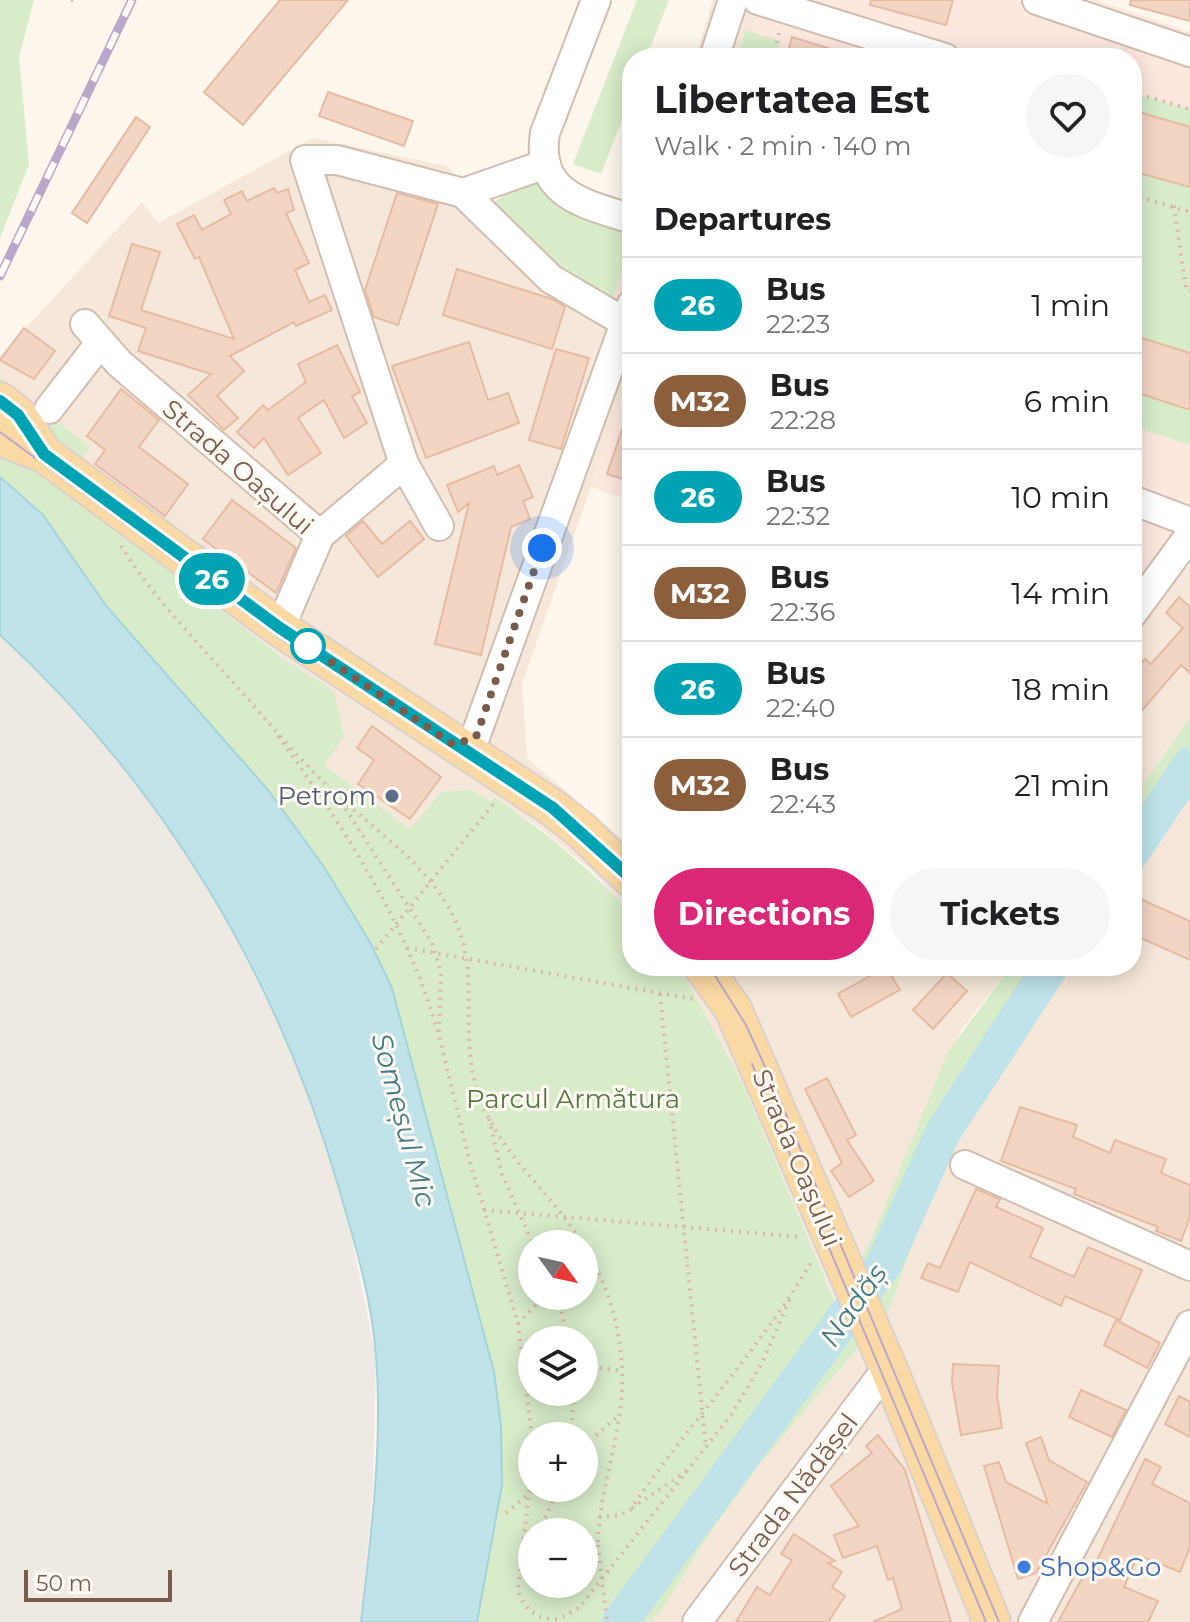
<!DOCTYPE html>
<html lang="en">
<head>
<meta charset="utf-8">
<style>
  body { margin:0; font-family:Montserrat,sans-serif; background:#f6f6f6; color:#202124; height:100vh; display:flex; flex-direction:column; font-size:30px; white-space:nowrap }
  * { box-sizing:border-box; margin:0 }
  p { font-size:26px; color:#757577 }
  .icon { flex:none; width:44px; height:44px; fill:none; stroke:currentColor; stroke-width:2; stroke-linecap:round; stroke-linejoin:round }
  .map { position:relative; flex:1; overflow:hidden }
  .details { position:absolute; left:622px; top:48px; width:520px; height:928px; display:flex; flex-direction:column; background:#fff; border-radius:32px; box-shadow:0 4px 20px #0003 }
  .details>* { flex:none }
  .badge { padding:0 16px; border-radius:26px; font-size:28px; line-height:52px }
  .needle { width:52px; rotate:123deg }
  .controls { position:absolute; left:518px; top:1230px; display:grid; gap:16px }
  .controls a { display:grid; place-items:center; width:80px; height:80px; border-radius:50%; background:#fff; box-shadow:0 4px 20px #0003; font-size:40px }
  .scale { position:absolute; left:24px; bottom:20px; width:148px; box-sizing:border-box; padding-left:8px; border:4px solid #7a5c4d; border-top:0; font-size:22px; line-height:28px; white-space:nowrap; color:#7a5c4d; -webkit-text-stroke:6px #fffaf3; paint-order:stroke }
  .you { position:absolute; width:40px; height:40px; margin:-20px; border:6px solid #fff; border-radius:50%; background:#1a73e8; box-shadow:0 0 0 12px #1a73e833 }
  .map>.badge { position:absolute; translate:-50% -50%; box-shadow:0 0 0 4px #fff }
  h2 { padding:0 32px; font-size:30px; line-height:72px }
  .round { display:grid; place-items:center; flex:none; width:84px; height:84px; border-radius:42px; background:#f6f6f6 }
  .head { display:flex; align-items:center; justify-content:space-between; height:136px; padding:0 32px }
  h1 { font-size:38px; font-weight:700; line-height:60px }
  .action { display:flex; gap:16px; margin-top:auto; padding:16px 32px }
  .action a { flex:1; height:92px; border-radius:48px; background:#db2777; color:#fff; font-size:32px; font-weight:700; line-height:92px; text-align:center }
  .action a+a { background:#f6f6f6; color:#202124 }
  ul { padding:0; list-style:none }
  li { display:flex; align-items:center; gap:24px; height:96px; padding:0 32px; border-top:2px solid #e0e0e0 }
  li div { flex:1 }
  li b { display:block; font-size:30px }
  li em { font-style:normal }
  li .badge { min-width:88px; font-weight:700; text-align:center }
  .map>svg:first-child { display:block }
  .residential { fill:#f5e8da }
  .commercial { fill:#fde8e0 }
  .industrial { fill:#efe9e4 }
  .green { fill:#d8ecc9; fill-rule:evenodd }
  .water { fill:#bfe3e8; stroke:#a5d3da; stroke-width:2 }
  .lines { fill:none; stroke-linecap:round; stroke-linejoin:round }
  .river { stroke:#bfe3e8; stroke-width:36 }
  .building { fill:#f3d5c3; stroke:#e6bba3; stroke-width:2 }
  .minor-casing { stroke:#d1beb0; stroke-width:32 }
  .major-casing { stroke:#dad1cd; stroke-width:40 }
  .path { stroke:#d9b8a5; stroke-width:4; stroke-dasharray:2 6; stroke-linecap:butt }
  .minor { stroke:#fff; stroke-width:28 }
  .major { stroke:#fbd9a5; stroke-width:36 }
  .tram { stroke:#b9a8c9; stroke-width:2 }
  .rail-casing { stroke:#b9a8c9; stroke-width:9 }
  .rail { stroke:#fffaf3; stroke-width:6; stroke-dasharray:18; stroke-linecap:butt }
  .path-bridge { stroke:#d9b8a5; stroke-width:4; stroke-dasharray:2 6; stroke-linecap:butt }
  .line-casing { stroke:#fff; stroke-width:18 }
  .line { stroke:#00a3b4; stroke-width:12 }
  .walk { stroke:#7a5c4d; stroke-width:8; stroke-dasharray:0 14.4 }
  .stop-dot { fill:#fff; stroke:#00a3b4; stroke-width:4 }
  .service-dot { fill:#5c6f8a; stroke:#fffaf3; stroke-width:3 }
  .shop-dot { fill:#3f7fe0; stroke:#fffaf3; stroke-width:3 }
  .labels { text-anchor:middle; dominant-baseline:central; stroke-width:6; stroke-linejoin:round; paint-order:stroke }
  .street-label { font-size:26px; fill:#7a5c4d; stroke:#fffaf3 }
  .service-label { font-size:26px; fill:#4e5e75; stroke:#fffaf3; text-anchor:end }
  .park-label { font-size:26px; fill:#537a41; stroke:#fffaf3 }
  .shop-label { font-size:26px; fill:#366cbe; stroke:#fffaf3; text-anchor:start }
  .water-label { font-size:28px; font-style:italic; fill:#437c86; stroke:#fffaf3 }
</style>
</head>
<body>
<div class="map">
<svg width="1190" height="1622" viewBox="0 0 1190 1622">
  <rect width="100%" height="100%" fill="#fdf6ec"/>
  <g class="residential">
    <path d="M713 0H764L743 58H695Z"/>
    <path d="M313 138 446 166 561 270 612 301 632 238V369L522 684 527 758 632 848V914L590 869 539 827 494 798 410 829 323 764 334 691 281 657 61 487 90 447 0 377V356L142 202 158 223Z"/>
    <path d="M1190 526V718L1132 800V602Z"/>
    <path d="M1190 784V1622H650L662 1609 707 1537 760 1464 888 1312 958 1120 1066 966H1132V871Z"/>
    <path d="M676 966H1011L961 1030 869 1244 837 1305 742 1082Z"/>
  </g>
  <g class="commercial">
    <path d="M764 0H1096L1190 32V526L1132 602V58H743Z"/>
    <path d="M632 369V501L590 487Z"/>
  </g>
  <path class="industrial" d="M0 635 62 696 118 760 191 858 261 980 319 1121 347 1217 376 1356 373 1487 361 1622H0Z"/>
  <g class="green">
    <path d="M0 0H34L19 57 29 164 0 238Z"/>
    <path d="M637 0H669L646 58H632V94L601 174 573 164Z"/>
    <path d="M746 30 781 41 776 58H737Z"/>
    <path d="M1132 92 1190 109V445L1132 426Z"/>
    <path d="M535 173 632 225V238L612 302 561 270 489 206Z"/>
    <path d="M0 377 90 447 62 487 281 657 334 691 344 737 324 765 410 829 441 792 469 790 491 801 494 797C546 832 590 869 632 914V966H676L685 978 742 1082 836 1304 869 1244 948 1052 1011 966H1066L958 1120 888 1312 760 1464 707 1537 662 1610 650 1622H477L502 1485 501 1426 494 1372 392 988 370 942 324 867 107 607 43 515 0 477ZM532 1244H584V1296H532ZM532 1340H584V1392H532ZM532 1436H584V1488H532ZM532 1532H584V1584H532Z"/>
    <path d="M1190 718V784L1132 871V800Z"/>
  </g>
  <path class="water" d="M0 477 43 515 107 607 269 791 324 867 370 942 392 988 494 1372 501 1426 502 1485 477 1622H361C371 1536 383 1443 376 1356 372 1299 354 1240 338 1185 276 973 163 785 0 635Z"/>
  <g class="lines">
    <g class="river">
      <path d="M1132 852 1190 765"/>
      <path d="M620 1622 884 1264 943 1132 1051 966"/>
    </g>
  </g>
  <g class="building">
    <path d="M280 0H348L243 125 204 92Z"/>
    <path d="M871 0H953L946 25 870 5Z"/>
    <path d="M1131 0H1190V21L1130 5Z"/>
    <path d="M792 37 847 54V58H786Z"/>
    <path d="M328 92 413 121 404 146 319 116Z"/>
    <path d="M1132 110 1190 127V187L1132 171Z"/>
    <path d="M136 117 150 127 87 223 72 213Z"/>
    <path d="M274 188 277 193 288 189 294 210 286 213 309 263 295 270 309 302 325 295 332 310 296 326 294 322 230 356 244 371 217 396 238 418 224 430 188 395 211 374 138 351 146 328 109 316 132 244 160 252 141 310 234 339 199 257 195 259 177 224 194 215 202 230 231 214 224 200 242 191 247 201Z"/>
    <path d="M397 193 438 204 398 325 374 317 365 290Z"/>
    <path d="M457 269 552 299 565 307 552 349 443 315Z"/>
    <path d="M24 328 55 351 34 379 0 360Z"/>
    <path d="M1132 335 1190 353V410L1132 391Z"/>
    <path d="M469 342 488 400 508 393 519 423 426 458 392 366Z"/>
    <path d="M337 345 360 392 352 396 367 423 344 438 324 400 298 418 321 453 288 475 264 438 254 448 237 432 263 405 268 410 306 382 298 364Z"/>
    <path d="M556 349 589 358 561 449 529 440Z"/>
    <path d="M121 389 159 420 139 447 188 484 165 516 95 464 105 450 87 436Z"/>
    <path d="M629 409 632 410V482L607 474Z"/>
    <path d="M519 465 533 497 523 501 530 519 511 527 481 655 435 644 469 503 458 512 447 485 494 466 497 475Z"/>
    <path d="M232 500 296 548 276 593 203 539Z"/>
    <path d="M363 521 382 544 410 521 424 539 378 577 346 536Z"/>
    <path d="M1179 597 1190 607V673L1181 665 1132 722V675L1145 659 1151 664 1183 628 1166 613Z"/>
    <path d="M372 726 441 777 410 819 358 784 374 760 357 748Z"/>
    <path d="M1138 898 1190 921V960L1132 934V912Z"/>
    <path d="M886 967 900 990 851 1017 838 994Z"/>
    <path d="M947 973 967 991 933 1029 913 1010Z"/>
    <path d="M827 1078 856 1135 847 1140 874 1181 849 1197 831 1171 842 1163 805 1089Z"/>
    <path d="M1020 1107 1077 1125 1073 1137 1110 1153 1115 1140 1166 1159 1161 1173 1190 1185V1217L1181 1241 1156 1231 1158 1227 1074 1194 1076 1189 1001 1161Z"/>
    <path d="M976 1189 1000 1199 996 1207 1043 1228 1030 1257 1074 1277 1088 1247 1142 1270 1120 1320 1065 1296 1061 1306 970 1262 958 1292 921 1278 928 1263 940 1268Z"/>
    <path d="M1116 1320 1160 1343 1147 1368 1104 1345Z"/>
    <path d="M953 1364 999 1366 997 1395 1002 1428 961 1435 952 1383Z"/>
    <path d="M1081 1390 1126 1410 1112 1437 1069 1417Z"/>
    <path d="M1179 1396 1190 1402V1437L1165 1424Z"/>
    <path d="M878 1435 905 1470 951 1622H873L902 1609 893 1578 888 1580 877 1546 843 1558 834 1535 859 1526 831 1486 872 1453 866 1446Z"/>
    <path d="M1041 1437 1049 1460 1087 1482 1036 1573 1018 1579 984 1466 999 1462 1006 1482 1048 1504 1026 1443Z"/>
    <path d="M1145 1459 1161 1467 1152 1484 1190 1503V1547L1180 1572 1138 1555 1124 1587 1158 1601 1148 1622H1058L1086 1571 1091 1573Z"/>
    <path d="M794 1534 835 1561 828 1563 842 1572 832 1587 845 1596 828 1622H736L757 1587 770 1595 792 1560 781 1554Z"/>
  </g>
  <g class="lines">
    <defs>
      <g id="minor">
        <path d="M596 0 545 133C535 195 585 204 632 219"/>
        <path d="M758 0 945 58"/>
        <path d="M1037 0 1190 52"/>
        <path d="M714 58 733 0"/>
        <path d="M463 193 546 164"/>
        <path d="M85 324 119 363 320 535 280 628"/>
        <path d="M49 409 100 343"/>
        <path d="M1132 500 1190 522"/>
        <path d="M439 526 404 464 305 160H337L463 193 551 279 626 323"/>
        <path d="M320 535 404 464"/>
        <path d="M1132 614 1190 535"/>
        <path d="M469 754 632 304"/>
        <path d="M965 1165 1190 1266"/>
        <path d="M697 1622 888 1367"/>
        <path d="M1033 1622 1190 1325"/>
      </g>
      <g id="major">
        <path d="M0 401 18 415 44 454"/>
        <path d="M0 437 44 454 280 628 553 808 580 829 632 879"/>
        <path d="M702 966 733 1009 888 1367 992 1622"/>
      </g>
    </defs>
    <use href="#minor" class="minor-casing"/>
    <use href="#major" class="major-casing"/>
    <g class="path">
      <path d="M71 0H73"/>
      <path d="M772 58 780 30"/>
      <path d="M1132 92 1190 109"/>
      <path d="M1132 102 1135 103"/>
      <path d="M1132 195 1190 212"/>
      <path d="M1174 206 1186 290 1190 291"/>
      <path d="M121 546C151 594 190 634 228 677 263 715 296 757 334 792 371 827 419 859 446 903 487 969 455 1029 479 1096 499 1153 552 1194 583 1244"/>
      <path d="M278 736C343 826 408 925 438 1033"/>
      <path d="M341 802 432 943 441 972 439 1036 470 1162 518 1324 532 1436"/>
      <path d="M407 948 693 999"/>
      <path d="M376 949 495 802"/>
      <path d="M660 994 706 1448"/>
      <path d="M489 1119 502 1174 533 1244"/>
      <path d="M484 1210 801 1237"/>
      <path d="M584 1245C614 1294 628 1354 620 1411 614 1457 599 1498 598 1545"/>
      <path d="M558 1296 568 1340"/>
      <path d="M518 1324 544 1296"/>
      <path d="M584 1366 623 1371"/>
      <path d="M571 1436 574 1392"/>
      <path d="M584 1446 618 1416"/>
      <path d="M532 1466 518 1590C523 1609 538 1621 559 1619L579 1608 731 1415 763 1361 791 1296"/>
      <path d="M632 1508 687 1471"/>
      <path d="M506 1513 536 1488"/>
      <path d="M599 1517 620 1515 630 1510C688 1425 760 1349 812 1261"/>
      <path d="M538 1532 559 1488"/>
      <path d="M522 1567 532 1546"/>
    </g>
    <use href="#minor" class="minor"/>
    <use href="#major" class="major"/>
    <g class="tram">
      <path d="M0 409 50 452 232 588 561 810 632 874"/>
      <path d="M0 432 281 639 445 744"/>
      <path d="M709 966 746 1025 777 1093 999 1622"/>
      <path d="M752 1064 986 1622"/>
    </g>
    <defs>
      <path id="rail" d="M0 276 132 0"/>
    </defs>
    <use href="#rail" class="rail-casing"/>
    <use href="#rail" class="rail"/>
    <path class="path-bridge" d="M598 1545 607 1622"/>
  </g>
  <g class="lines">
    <defs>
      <path id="line" d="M0 401 18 415 44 454 280 628 553 808 632 879"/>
    </defs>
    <use href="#line" class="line-casing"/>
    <use href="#line" class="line"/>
    <path class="walk" d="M308 646 454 745 476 737 542 548"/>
  </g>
  <circle class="stop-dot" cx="308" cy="646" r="16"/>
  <circle class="service-dot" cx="392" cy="796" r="8"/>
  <circle class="shop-dot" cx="1024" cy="1567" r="8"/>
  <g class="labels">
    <g class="street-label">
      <text transform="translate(238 467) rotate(41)">Strada Oașului</text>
      <text transform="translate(797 1158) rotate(67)">Strada Oașului</text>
      <text transform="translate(793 1495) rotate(-53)">Strada Nădășel</text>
    </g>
    <g class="service-label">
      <text x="376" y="796">Petrom</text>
    </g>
    <g class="park-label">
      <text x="573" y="1099">Parcul Armătura</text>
    </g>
    <g class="shop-label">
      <text x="1040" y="1567">Shop&amp;Go</text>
    </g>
    <g class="water-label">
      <text transform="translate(404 1120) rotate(75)">Someșul Mic</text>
      <text transform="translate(853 1305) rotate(-55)">Nadăș</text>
    </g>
  </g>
</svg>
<div class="controls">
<a><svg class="needle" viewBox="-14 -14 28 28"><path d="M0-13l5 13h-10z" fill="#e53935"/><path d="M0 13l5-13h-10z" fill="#757577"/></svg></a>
<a><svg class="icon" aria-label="layers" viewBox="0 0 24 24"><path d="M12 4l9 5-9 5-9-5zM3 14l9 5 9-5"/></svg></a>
<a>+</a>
<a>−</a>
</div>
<div class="scale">50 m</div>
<div class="you" style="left:542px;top:548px"></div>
<b class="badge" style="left:212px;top:579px;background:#00a3b4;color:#fff">26</b>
<section class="details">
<div class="head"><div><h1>Libertatea Est</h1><p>Walk · 2 min · 140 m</p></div><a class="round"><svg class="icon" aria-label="heart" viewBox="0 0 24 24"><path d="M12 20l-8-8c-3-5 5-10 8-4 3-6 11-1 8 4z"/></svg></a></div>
<h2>Departures</h2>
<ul>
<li><span class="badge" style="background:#00a3b4;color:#fff">26</span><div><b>Bus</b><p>22:23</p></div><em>1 min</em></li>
<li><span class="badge" style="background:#8b5e3c;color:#fff">M32</span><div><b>Bus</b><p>22:28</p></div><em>6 min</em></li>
<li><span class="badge" style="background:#00a3b4;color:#fff">26</span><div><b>Bus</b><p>22:32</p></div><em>10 min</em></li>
<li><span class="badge" style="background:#8b5e3c;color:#fff">M32</span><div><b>Bus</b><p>22:36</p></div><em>14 min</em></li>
<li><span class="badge" style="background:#00a3b4;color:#fff">26</span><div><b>Bus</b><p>22:40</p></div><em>18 min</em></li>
<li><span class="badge" style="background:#8b5e3c;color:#fff">M32</span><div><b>Bus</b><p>22:43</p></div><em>21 min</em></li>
</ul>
<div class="action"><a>Directions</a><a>Tickets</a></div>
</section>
</div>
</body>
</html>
